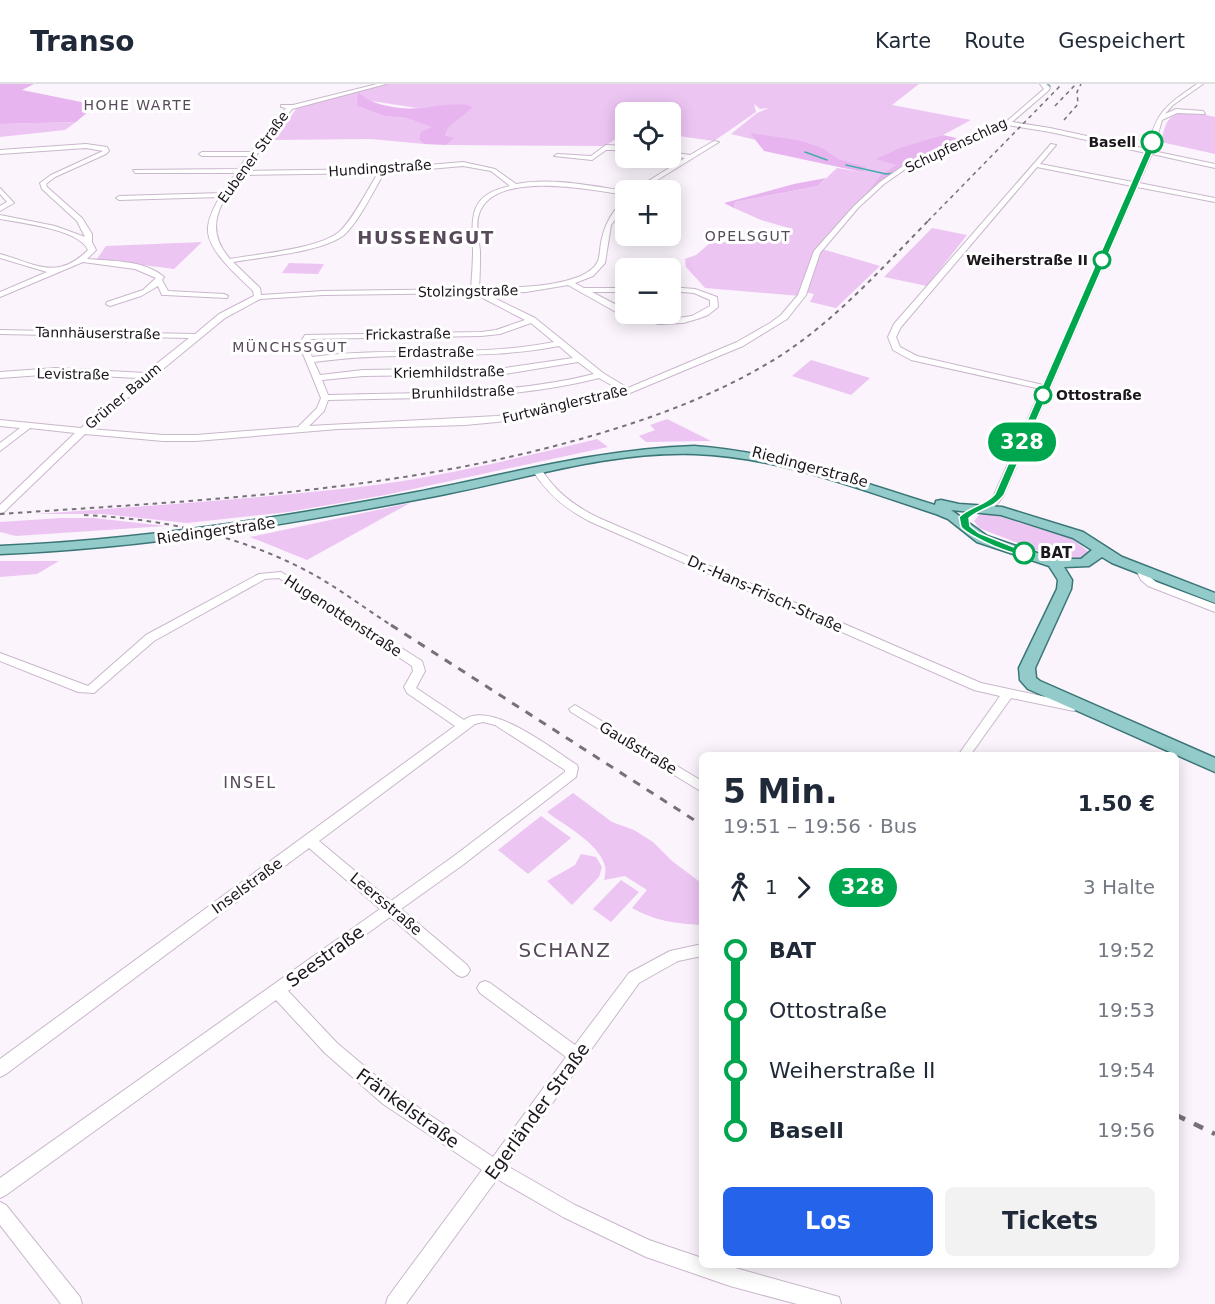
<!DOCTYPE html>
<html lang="de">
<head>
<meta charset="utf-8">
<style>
  body { margin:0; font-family:"DejaVu Sans",sans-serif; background:#f2f2f3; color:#1f2937; height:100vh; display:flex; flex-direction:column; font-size:22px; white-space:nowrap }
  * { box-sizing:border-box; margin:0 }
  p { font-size:20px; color:#747a83 }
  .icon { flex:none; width:33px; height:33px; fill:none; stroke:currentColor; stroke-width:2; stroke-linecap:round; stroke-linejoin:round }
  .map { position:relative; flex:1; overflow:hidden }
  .side { position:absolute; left:699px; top:668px; width:480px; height:516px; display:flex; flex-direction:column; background:#fff; border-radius:9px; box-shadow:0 3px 15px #0003 }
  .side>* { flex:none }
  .badge { padding:0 12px; border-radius:20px; font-size:21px; line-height:39px }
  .buttons { position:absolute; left:615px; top:18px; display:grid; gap:12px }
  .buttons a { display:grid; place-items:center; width:66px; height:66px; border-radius:9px; background:#fff; box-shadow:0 3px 15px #0003; font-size:30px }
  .map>.badge { position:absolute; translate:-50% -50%; box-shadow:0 0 0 3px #fff }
  .legs { display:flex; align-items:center; gap:9px; height:66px; padding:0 24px; font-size:20px }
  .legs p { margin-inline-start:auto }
  .summary { display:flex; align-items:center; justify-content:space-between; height:102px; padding:0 24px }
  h1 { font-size:33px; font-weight:800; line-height:45px }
  .cta { display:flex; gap:12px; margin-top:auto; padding:12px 24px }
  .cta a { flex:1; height:69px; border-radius:9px; background:#2563eb; color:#fff; font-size:24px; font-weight:800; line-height:69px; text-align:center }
  .cta a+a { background:#f2f2f3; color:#1f2937 }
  ul { padding:0 24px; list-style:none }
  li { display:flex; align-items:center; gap:21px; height:60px; font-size:22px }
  li i { display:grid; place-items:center; width:9px; height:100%; margin:0 8px; background:currentColor }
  li i::after { content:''; width:15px; height:15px; margin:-8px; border:4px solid; border-radius:50%; background:#fff }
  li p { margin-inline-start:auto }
  li:first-child i { background:linear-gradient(#0000 50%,currentColor 0) }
  li:last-child i { background:linear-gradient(currentColor 50%,#0000 0) }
  header { display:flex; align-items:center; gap:36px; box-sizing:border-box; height:84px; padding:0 30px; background:#fff; border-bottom:2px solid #e0e1e3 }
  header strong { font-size:28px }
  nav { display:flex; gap:33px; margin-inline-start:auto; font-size:21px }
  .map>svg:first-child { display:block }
  .green { fill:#edc5f3 }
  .forest { fill:#e7b4ef }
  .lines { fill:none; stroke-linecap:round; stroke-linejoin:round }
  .stream { stroke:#42adac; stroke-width:1.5 }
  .minor-casing { stroke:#c9b7cb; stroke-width:2 }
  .major-casing { stroke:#3b7677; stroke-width:3 }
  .minor { fill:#fff; fill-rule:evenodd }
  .major { fill:#93cbcb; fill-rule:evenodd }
  .rail-far3 { stroke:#777078; stroke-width:1.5; stroke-dasharray:4 4; stroke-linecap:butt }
  .rail-far2 { stroke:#777078; stroke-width:2; stroke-dasharray:4.5 4.5; stroke-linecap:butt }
  .rail-far1 { stroke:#777078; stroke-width:3; stroke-dasharray:8 8; stroke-linecap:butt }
  .rail { stroke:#777078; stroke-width:4.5; stroke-dasharray:10 10; stroke-linecap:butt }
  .line-1 { fill:#00a64d; stroke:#fff; stroke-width:1.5 }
  .stop-1-dot { fill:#fff; stroke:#00a64d; stroke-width:3 }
  .labels { text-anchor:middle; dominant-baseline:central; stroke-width:6; stroke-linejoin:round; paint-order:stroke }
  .far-neighbourhood-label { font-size:14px; letter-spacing:1.5px; fill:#584a5b; stroke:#fff }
  .far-stop-label { font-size:14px; font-weight:bold; fill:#1d161d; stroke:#fff; text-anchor:end }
  .far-street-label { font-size:14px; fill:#1d161d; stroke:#fff }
  .street-label { font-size:15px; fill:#1d161d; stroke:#fff }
  .stop-label { font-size:15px; font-weight:bold; fill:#1d161d; stroke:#fff; text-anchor:start }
  .neighbourhood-label { font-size:16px; letter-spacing:1.5px; fill:#584a5b; stroke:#fff }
  .far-district-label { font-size:18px; font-weight:bold; letter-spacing:1.5px; fill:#584a5b; stroke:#fff }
  .near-street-label { font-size:18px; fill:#1d161d; stroke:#fff }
  .near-neighbourhood-label { font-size:20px; letter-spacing:1.5px; fill:#584a5b; stroke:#fff }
</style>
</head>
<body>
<header>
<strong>Transo</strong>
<nav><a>Karte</a><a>Route</a><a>Gespeichert</a></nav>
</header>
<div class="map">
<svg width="1215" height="1220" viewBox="0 0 1215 1220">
  <rect width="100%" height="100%" fill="#fbf4fd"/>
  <g class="green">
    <path d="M382 0H919L892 21 971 36 943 51 878 75 897 80 856 123 822 165 880 182 836 224 810 218 814 210 804 208 801 212 705 204 686 183 685 175 696 171 710 159 778 155 792 145 761 136 734 124 735 118 818 102 837 84 862 88 865 83 839 75 823 64 751 50 756 56 731 50 757 29 769 24 760 25 754 20 756 28 714 57 671 51 670 28H626L625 49 605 62 446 61 455 54 445 51 449 43 472 22 417 24 365 16 357 22 384 32 406 34 433 43 419 56 424 60 371 55 273 56 297 24Z"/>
    <path d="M1192 28 1215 33V70L1161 58C1166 36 1168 29 1192 28Z"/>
    <path d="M76 38 65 46 0 53V40Z"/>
    <path d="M932 144 967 151 927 202 884 193Z"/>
    <path d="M202 158 174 185 97 175 106 162Z"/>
    <path d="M289 179 324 180 318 190 282 189Z"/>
    <path d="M811 276 870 294 851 311 792 292Z"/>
    <path d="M667 335 711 357 646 358 639 352 655 346 650 341Z"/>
    <path d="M597 355 608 363 385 411 288 428 187 439 103 430H37C145 422 253 415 360 403 440 393 519 374 597 355Z"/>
    <path d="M410 419 307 476 250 453Z"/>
    <path d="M988 429 1071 454 1089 468 1088 474 1082 478 1064 477 979 444 974 437 979 431Z"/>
    <path d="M61 434H94L166 442 16 452 0 448V438Z"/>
    <path d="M0 477H59L37 490 0 493Z"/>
    <path d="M573 709 612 738 634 746 653 758 672 777 700 798 702 841C674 839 658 838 632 824L647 806 625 792 604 796C605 792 606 786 605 782 599 759 565 742 547 728Z"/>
    <path d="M541 732 571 754 528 790 498 766Z"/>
    <path d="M581 770 596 773 602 783 599 793 572 821 547 797 575 781Z"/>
    <path d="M621 796 639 808 611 838 593 825Z"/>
  </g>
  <g class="forest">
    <path d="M0 0H34L22 6 96 21 76 38 0 40Z"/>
    <path d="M358 8C371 22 402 26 421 24 437 23 459 17 473 23L449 43 445 51 455 54 446 61 424 60 419 56 421 48 432 43 406 34 384 32 357 22Z"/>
    <path d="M750 49 797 56 823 64 839 75 866 83 862 88 764 67Z"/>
    <path d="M943 51 965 56 905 83 882 99 856 123 881 91 896 81 876 75 900 64Z"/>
    <path d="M826 94 818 102 735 118 734 124 724 119 794 100Z"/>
  </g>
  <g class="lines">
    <g class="stream">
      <path d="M1047 0 1050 2"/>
      <path d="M805 68 827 76"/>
      <path d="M846 81 886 90 894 89"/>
    </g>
    <defs>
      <g id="minor">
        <path d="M377 0H386L292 25 244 87 382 85 463 78 495 85 516 100C551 93 591 102 626 107V111C591 106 494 85 479 130 475 141 479 156 480 167 480 180 480 192 479 204 505 204 586 205 598 177 600 172 600 164 601 159 604 142 612 126 626 115V122L611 141 605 179 593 192 575 199 584 204H626V208H592L626 226V230L647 234 671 235 692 232 710 222V216L694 209 670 207V203L695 205 717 213 718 223 708 231 697 235 683 239 659 240 623 232 568 201 526 208 484 209 535 234 603 289 628 304 737 258 770 239 781 231 798 211 814 167 854 122 880 98 903 82 934 67 1007 37 1044 5 1040 0H1046L1050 4 1048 7 1012 38 1050 44 1147 65C1157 27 1165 22 1197 0H1203L1173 21 1165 30 1176 25 1203 27 1205 30 1177 29 1162 36 1153 67 1215 80V84L1152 70 1139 99 1215 114V118L1137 103 1004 411C998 420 992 428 979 426L978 424 989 418 994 411 1041 305 911 276 893 266 888 253 894 240 1051 60 1056 61 1040 80 1133 98 1146 69 1050 48 1007 41 938 69 907 84 884 100 858 124 820 169 806 211 787 235 743 262 630 309 565 326 497 338 465 341 338 345 196 357H163L85 350 4 428 0 429V421L75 349 30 344 0 367V359L20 344 0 342V336L81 344 139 294 56 290 0 294V288L56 284 145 289 189 254 0 250V246L195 250 219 230 254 212 253 207C239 193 210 169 208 148 207 136 214 123 220 113L119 116 116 114 119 112 222 109 236 89H135L133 86 238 85 248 72H202L199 70 202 68H251L286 24 281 23V21H293ZM463 82 491 87 510 102C469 111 472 131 473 166 473 179 472 192 471 205L323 207 261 211 260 204 233 178C261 173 323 168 344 151 358 139 374 106 384 89ZM1037 83 1132 102 1043 301 917 272 900 263 896 253 901 243ZM378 89C368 105 352 137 339 148 318 165 258 170 230 175 203 144 220 120 240 91ZM473 209 525 236 496 246 481 248 305 251 299 260 321 314 317 324 298 343 196 351H163L90 345 225 234 260 215 323 211ZM531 239 554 258C474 274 393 262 312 273L307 260 310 255 481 252 500 250ZM559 262 573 274 505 284 363 286 320 291 314 278C396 266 478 278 559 262ZM578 278 594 290C507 312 417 308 328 311L322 296 363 292 505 290ZM599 294 620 306 565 320 497 332 309 342 324 327 328 316C420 313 510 317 599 294Z"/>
        <path d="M714 57 719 58 641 106H634L685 74 670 72V68L690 71Z"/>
        <path d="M86 60 107 63 109 67 106 70 55 93 46 100 47 103 82 134 92 150V158L96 166 87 175C111 177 145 176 164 193L162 196 168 207 224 210 228 212 227 214 165 211H162L158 202 141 212 110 222 106 220 107 218 143 206 156 194 135 185 83 178 0 213V208L47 188 0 174V170C36 180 57 197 88 166 79 145 21 139 0 135V131L55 142 85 153 77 137 42 105 40 99 51 91 103 67 86 64 0 70V66Z"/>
        <path d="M606 61 626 62V66H606L592 76 554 72 557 70 591 72Z"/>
        <path d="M0 104 14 119 0 127V122L7 118 0 110Z"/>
        <path d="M538 384 541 385C556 408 574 422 599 434L981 599 1074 619 1080 623 1074 627 1011 614 971 670H959L1000 612 974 606 591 438C567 426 548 411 533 387Z"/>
        <path d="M1141 483 1145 484 1149 492 1156 498 1215 520V528L1148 502 1141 496 1136 486Z"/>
        <path d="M281 488 422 577 425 587 416 604 464 636C491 616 552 665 577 681L578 684 576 693 464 780 401 825 467 881 470 886 467 891 462 893 457 891 390 833 288 907 337 959 395 1008 493 1073 566 973 480 909 477 904 480 899 485 897 490 899 575 961 629 889 670 867 702 860V872L678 877 639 899 507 1082 575 1121 649 1156 702 1174V1180H721L832 1211 839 1213 841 1220H797L730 1202 646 1173 563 1133 497 1095 406 1220H386L388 1213 482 1086 383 1020 325 969 276 916 6 1111 0 1114V1094L380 825 309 764 6 990 0 993V975L455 642 407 609 404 603 413 587 412 582 279 494 265 495 154 557 94 609 78 608 0 577V569L88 602 146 551 259 490ZM483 638 495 641 565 686V688L454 772 391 817 319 757 475 640Z"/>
        <path d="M575 621 702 697V708L571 628 569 625Z"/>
        <path d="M0 1118 6 1121 80 1213 82 1220H61L0 1141Z"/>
      </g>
      <path id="major" d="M694 362C778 368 855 396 935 421L936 417 941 416 959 420 1002 423 1083 448 1122 473 1215 509V519L1112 479 1102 473 1089 482 1064 483 1072 496 1071 505 1035 584 1036 594 1040 597 1215 674V688L1028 605 1020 596 1019 584 1057 505 1058 496 1049 482 977 458 948 435 936 430C858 405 779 373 695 370 608 367 521 396 436 412 291 440 147 464 0 470V462C141 456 279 434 417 408 509 390 600 365 694 362ZM951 426 1001 431 1073 454 1092 466 1081 475H1055L987 452Z"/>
    </defs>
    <use href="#minor" class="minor-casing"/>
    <use href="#major" class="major-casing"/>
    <use href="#minor" class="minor"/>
    <use href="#major" class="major"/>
    <g class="rail-far3">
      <path d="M1055 22 1076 0"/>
      <path d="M1064 36 1078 20 1077 8 1081 0"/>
      <path d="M928 137 1062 0"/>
    </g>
    <g class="rail-far2">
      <path d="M0 430C190 417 381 409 566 359 640 339 715 313 780 272 837 235 882 184 929 136"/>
      <path d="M84 431C161 435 236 450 305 486 336 502 364 524 394 543"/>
    </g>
    <path class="rail-far1" d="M391 541 702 741"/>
    <path class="rail" d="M1176 1031 1215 1050"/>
  </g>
  <path class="line-1" d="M1150 56 1155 58 1153 67 1004 411C994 424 981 424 969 434L970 442 979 449 1029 469C1020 476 969 453 961 443L959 433C970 422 985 422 995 410Z"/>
  <g class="stop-1-dot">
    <circle cx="1152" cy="58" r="10"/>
    <circle cx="1102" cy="176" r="8"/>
    <circle cx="1043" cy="311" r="8"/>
    <circle cx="1024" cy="469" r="10"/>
  </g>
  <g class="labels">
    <g class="far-neighbourhood-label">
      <text x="138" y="21">HOHE WARTE</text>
      <text x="748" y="152">OPELSGUT</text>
      <text x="290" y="263">MÜNCHSSGUT</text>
    </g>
    <g class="far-stop-label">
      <text x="1136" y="58">Basell</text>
      <text x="1088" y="176">Weiherstraße II</text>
      <text x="1056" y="311" text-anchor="start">Ottostraße</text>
    </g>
    <g class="far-street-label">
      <text transform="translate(956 61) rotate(-25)">Schupfenschlag</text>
      <text transform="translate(253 73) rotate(-54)">Eubener Straße</text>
      <text transform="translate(380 84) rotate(-4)">Hundingstraße</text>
      <text transform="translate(468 207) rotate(-1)">Stolzingstraße</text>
      <text transform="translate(98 249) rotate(1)">Tannhäuserstraße</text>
      <text transform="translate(408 250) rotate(-1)">Frickastraße</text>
      <text x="436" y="268">Erdastraße</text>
      <text transform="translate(449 288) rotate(-1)">Kriemhildstraße</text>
      <text transform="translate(73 290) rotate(1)">Levistraße</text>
      <text transform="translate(463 308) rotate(-2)">Brunhildstraße</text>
      <text transform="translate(123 312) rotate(-40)">Grüner Baum</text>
      <text transform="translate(565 320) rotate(-13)">Furtwänglerstraße</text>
    </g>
    <g class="street-label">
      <text transform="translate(810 383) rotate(15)">Riedingerstraße</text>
      <text transform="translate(216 447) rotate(-8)">Riedingerstraße</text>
      <text transform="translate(765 510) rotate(24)">Dr.-Hans-Frisch-Straße</text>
      <text transform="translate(343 532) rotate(33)">Hugenottenstraße</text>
      <text transform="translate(638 664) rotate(31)">Gaußstraße</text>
      <text transform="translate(247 802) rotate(-36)">Inselstraße</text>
      <text transform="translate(386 820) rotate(40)">Leersstraße</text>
    </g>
    <g class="stop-label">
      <text x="1040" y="469">BAT</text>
    </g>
    <g class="neighbourhood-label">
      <text x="250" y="698">INSEL</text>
    </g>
    <g class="far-district-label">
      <text x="426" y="153">HUSSENGUT</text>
    </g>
    <g class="near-street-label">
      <text transform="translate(325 872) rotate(-36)">Seestraße</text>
      <text transform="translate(408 1024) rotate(36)">Fränkelstraße</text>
      <text transform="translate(537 1027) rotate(-54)">Egerländer Straße</text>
    </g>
    <g class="near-neighbourhood-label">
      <text x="565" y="866">SCHANZ</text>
    </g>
  </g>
</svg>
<div class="buttons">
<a><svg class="icon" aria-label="locate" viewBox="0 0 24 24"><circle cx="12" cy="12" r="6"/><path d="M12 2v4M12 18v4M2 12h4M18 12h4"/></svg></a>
<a>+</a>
<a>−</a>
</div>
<b class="badge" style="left:1022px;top:358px;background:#00a64d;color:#fff">328</b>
<section class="side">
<div class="summary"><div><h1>5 Min.</h1><p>19:51 – 19:56 · Bus</p></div><b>1.50 €</b></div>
<div class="legs"><svg class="icon" aria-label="walk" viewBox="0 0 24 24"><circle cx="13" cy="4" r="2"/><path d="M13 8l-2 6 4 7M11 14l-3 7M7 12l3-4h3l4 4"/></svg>1<svg class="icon" aria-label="forward" viewBox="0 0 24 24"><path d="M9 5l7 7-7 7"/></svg><b class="badge" style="background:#00a64d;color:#fff">328</b><p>3 Halte</p></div>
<ul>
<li><i style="color:#00a64d"></i><b>BAT</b><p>19:52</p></li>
<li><i style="color:#00a64d"></i><span>Ottostraße</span><p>19:53</p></li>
<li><i style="color:#00a64d"></i><span>Weiherstraße II</span><p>19:54</p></li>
<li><i style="color:#00a64d"></i><b>Basell</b><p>19:56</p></li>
</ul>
<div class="cta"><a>Los</a><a>Tickets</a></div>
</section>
</div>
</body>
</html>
